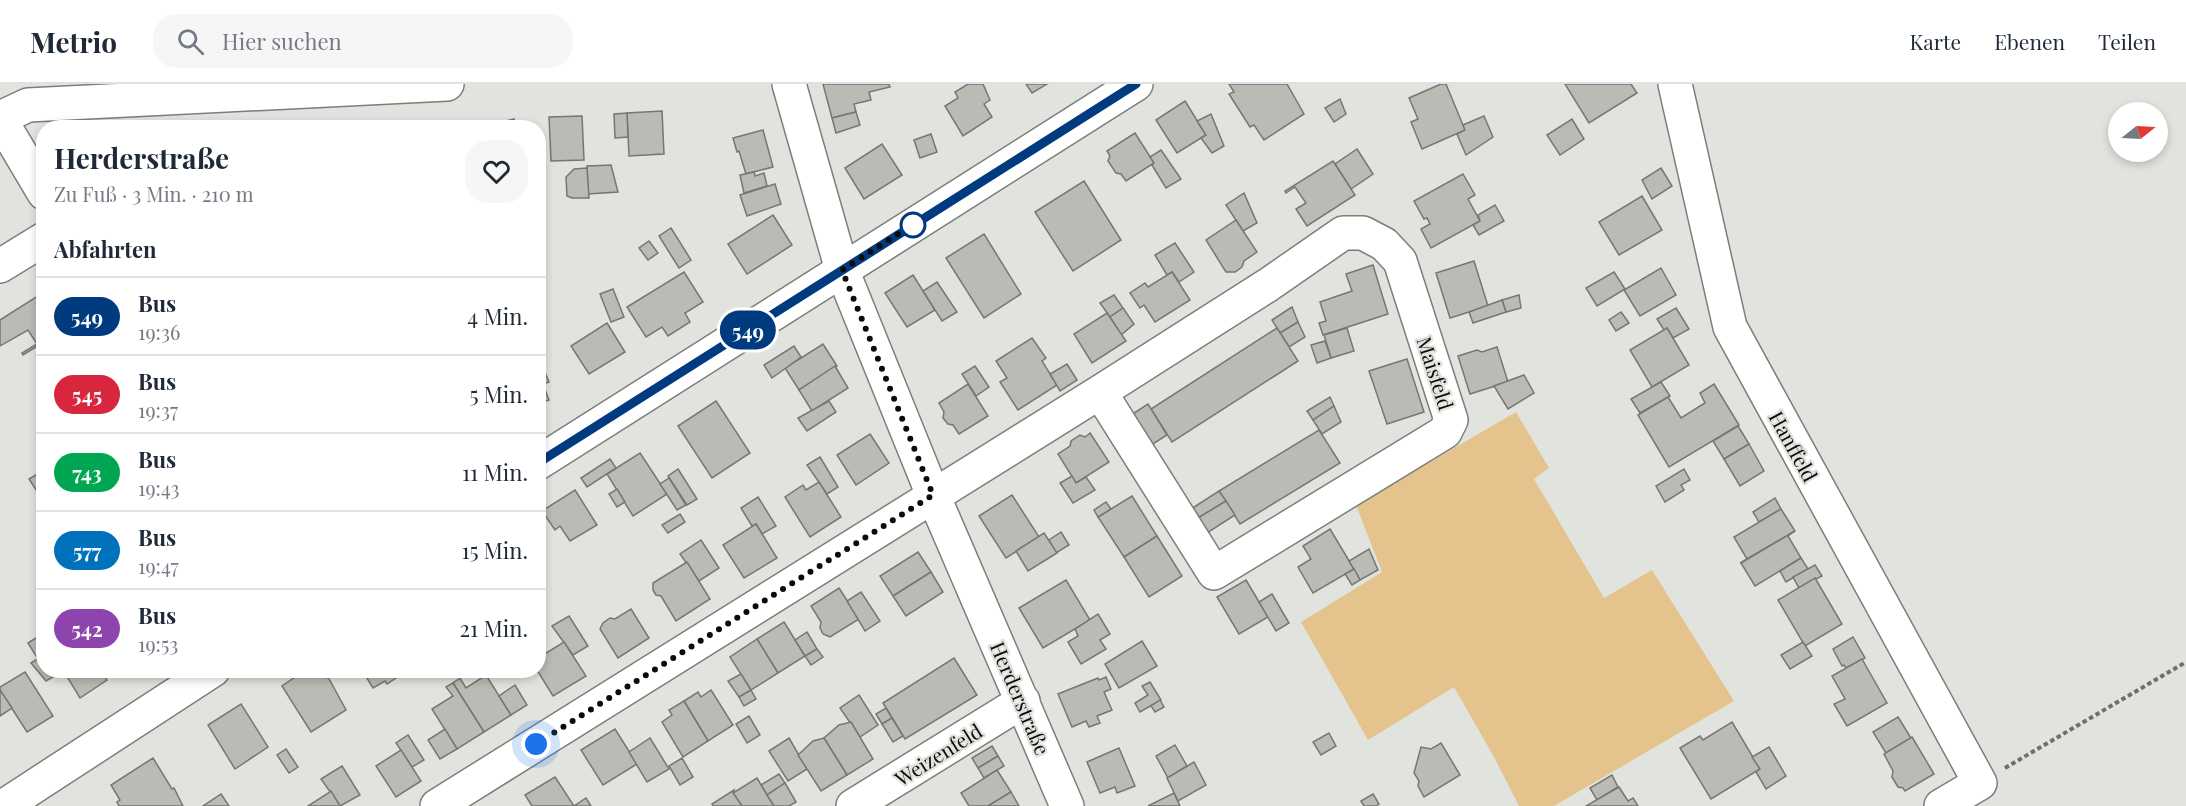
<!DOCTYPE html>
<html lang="de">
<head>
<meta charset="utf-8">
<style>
  body { margin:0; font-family:"Playfair Display",serif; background:#f6f6f7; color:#1f2937; height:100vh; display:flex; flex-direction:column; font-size:22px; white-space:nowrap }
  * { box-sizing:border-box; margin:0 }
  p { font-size:20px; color:#747a83 }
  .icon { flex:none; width:33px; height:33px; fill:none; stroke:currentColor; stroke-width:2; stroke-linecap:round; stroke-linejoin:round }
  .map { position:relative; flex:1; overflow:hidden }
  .panel { position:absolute; left:36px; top:36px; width:510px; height:558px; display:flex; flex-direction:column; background:#fff; border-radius:24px; box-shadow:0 3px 9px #0003 }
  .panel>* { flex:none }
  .badge { padding:0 12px; border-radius:20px; font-size:21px; line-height:39px }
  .needle { width:39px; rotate:72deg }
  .tools { position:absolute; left:2108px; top:18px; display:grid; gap:12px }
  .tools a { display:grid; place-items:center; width:60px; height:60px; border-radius:50%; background:#fff; box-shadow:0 3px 9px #0003; font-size:30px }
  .you { position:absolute; width:30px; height:30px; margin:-15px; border:4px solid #fff; border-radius:50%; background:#1a73e8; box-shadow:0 0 0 9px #1a73e833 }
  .map>.badge { position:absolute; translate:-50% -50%; box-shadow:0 0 0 3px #fff }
  h2 { padding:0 18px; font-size:22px; line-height:54px }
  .round { display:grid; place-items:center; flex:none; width:63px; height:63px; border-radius:24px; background:#f6f6f7 }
  .headline { display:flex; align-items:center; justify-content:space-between; height:102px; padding:0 18px }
  h1 { font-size:28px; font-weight:700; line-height:45px }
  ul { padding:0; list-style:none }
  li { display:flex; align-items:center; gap:18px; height:78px; padding:0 18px; border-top:2px solid #e0e1e3 }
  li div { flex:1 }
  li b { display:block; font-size:22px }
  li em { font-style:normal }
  li .badge { min-width:66px; font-weight:700; text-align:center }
  header { display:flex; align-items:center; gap:36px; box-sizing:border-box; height:84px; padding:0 30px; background:#fff; border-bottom:2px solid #e0e1e3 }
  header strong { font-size:28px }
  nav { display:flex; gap:33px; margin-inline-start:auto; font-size:21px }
  .search { width:420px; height:54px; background:#f6f6f7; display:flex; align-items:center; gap:15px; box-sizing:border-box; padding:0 21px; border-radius:24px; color:#747a83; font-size:22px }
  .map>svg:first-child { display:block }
  .green { fill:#e4c48c }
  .building { fill:#bbbbb5; stroke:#777671; stroke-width:1.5 }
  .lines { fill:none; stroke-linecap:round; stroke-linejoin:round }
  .minor-casing { stroke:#7c7e7a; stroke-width:36 }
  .path { stroke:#6e706c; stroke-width:4; stroke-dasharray:4.5 3; stroke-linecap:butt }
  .minor { stroke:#fff; stroke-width:33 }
  .line-casing { stroke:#fff; stroke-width:14 }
  .line { stroke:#003b80; stroke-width:9 }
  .walk { stroke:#0b0c0a; stroke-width:6; stroke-dasharray:0 10.8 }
  .stop-dot { fill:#fff; stroke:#003b80; stroke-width:3 }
  .labels { text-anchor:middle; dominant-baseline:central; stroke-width:4.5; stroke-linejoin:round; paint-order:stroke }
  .street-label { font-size:20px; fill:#0b0c0a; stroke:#e1e4de }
</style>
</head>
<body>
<header>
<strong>Metrio</strong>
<div class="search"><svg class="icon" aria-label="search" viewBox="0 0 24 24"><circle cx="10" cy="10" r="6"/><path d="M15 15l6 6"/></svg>Hier suchen</div>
<nav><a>Karte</a><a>Ebenen</a><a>Teilen</a></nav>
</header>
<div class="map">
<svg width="2186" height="722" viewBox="0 0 2186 722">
  <rect width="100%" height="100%" fill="#e1e4de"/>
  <path class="green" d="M1516 328 1549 384 1534 395 1604 514 1652 486 1734 617 1554 722H1519L1494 673 1454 603 1368 656 1301 538 1382 488 1356 421Z"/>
  <g class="building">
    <path d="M823 0H889L890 3 869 8 871 16 854 20 856 28 832 34Z"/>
    <path d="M968 0H983L990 16 984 20 992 33 963 52 945 22 958 14 955 8Z"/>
    <path d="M1026 0H1047L1032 9Z"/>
    <path d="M1229 0H1287L1304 30 1264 56 1254 41 1250 43 1229 10 1234 8Z"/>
    <path d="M1441 0H1446L1465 46 1422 65 1411 38 1418 35 1409 14Z"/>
    <path d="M1565 0H1631L1637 9 1589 39Z"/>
    <path d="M1340 15 1346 30 1334 38 1325 24Z"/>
    <path d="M1185 17 1206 51 1177 69 1156 36Z"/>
    <path d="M662 27 664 70 629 72 627 29Z"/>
    <path d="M856 28 860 41 836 49 832 34Z"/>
    <path d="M627 29 628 53 615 54 614 30Z"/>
    <path d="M1211 30 1224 62 1212 69 1201 54 1206 51 1197 37Z"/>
    <path d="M582 32 584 76 551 77 549 33Z"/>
    <path d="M1484 32 1493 53 1466 71 1457 50 1465 46 1463 41Z"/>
    <path d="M514 35 516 44H498L497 39Z"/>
    <path d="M1572 35 1584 55 1560 71 1547 51Z"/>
    <path d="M282 38 283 44H247Z"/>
    <path d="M399 39V44H347V40Z"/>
    <path d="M763 46 773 83 746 90 739 67 737 68 733 54Z"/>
    <path d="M1135 49 1154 79 1126 97 1121 90 1116 89 1108 77 1110 72 1107 67Z"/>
    <path d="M931 50 937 68 920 74 914 56Z"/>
    <path d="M882 60 902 91 864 115 845 84Z"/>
    <path d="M1357 65 1373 90 1351 105 1335 80Z"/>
    <path d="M1161 66 1181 95 1166 104 1152 81 1154 79 1150 73Z"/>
    <path d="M1333 77 1355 111 1307 142 1296 125 1306 119 1295 103 1286 109 1285 107Z"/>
    <path d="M611 81 618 108 588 110 587 82Z"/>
    <path d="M587 84 589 114H572L567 112 566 93 574 85Z"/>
    <path d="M1661 84 1672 102 1652 115 1642 96Z"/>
    <path d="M754 88 755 92 764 89 767 102 744 109 740 91Z"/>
    <path d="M1463 90 1475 111 1468 115 1480 137 1431 164 1421 145 1430 140 1427 134 1424 135 1414 117Z"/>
    <path d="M1084 97 1121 156 1073 187 1035 128Z"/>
    <path d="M775 100 781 120 747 132 740 111Z"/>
    <path d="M1244 109 1257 139 1243 147 1226 121Z"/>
    <path d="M1642 112 1662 146 1619 171 1599 138Z"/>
    <path d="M1495 121 1504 137 1479 151 1473 141 1480 137 1478 131Z"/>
    <path d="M773 131 792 161 747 190 728 160Z"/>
    <path d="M1236 136 1257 168 1244 177 1242 183 1235 188H1226L1206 156Z"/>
    <path d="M671 144 691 176 679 184 659 152Z"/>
    <path d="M984 150 1021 210 984 234 946 174Z"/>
    <path d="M649 157 658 169 648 176 639 164Z"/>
    <path d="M1175 159 1194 188 1179 198 1172 188 1167 191 1155 171Z"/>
    <path d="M1474 177 1488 222 1450 234 1436 189Z"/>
    <path d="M1373 181 1388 230 1323 251 1319 239 1326 237 1320 218 1352 207 1346 190Z"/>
    <path d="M1661 184 1676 211 1640 232 1624 206Z"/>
    <path d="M684 188 703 218 685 229 690 238 668 252 662 243 646 253 627 223Z"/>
    <path d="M1172 188 1190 216 1155 238 1144 221 1140 224 1130 209 1145 199 1148 203Z"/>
    <path d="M1614 188 1625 205 1597 222 1586 204Z"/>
    <path d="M913 191 935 226 907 243 885 209Z"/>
    <path d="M937 198 957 228 942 237 923 207Z"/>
    <path d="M613 205 624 233 611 238 600 210Z"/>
    <path d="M44 208V258L23 271 22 269 37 260 28 246 0 262V236Z"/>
    <path d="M1114 211 1123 224 1110 233 1100 219Z"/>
    <path d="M1519 211 1521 224 1506 228 1502 216Z"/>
    <path d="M1502 216 1506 228 1473 239 1469 228Z"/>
    <path d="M1292 223 1298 238 1280 249 1272 236Z"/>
    <path d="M1123 224 1134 240 1121 251 1110 233Z"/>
    <path d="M1676 224 1689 245 1673 254 1667 244 1664 246 1657 235Z"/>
    <path d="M1621 228 1629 239 1616 247 1609 236Z"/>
    <path d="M1107 229 1126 257 1092 279 1074 250Z"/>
    <path d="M1298 238 1305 253 1289 263 1280 249Z"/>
    <path d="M607 239 625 268 589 290 571 262Z"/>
    <path d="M1277 244 1298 277 1172 358 1151 325Z"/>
    <path d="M1347 244 1354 267 1331 274 1324 251Z"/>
    <path d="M1667 244 1689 281 1652 303 1630 266Z"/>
    <path d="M1032 254 1046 274 1042 277 1057 301 1018 326 1000 298 1007 294 996 277Z"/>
    <path d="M1325 257 1331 274 1317 279 1311 261Z"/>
    <path d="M823 260 837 282 799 306 785 284Z"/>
    <path d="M794 262 801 273 772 294 764 281Z"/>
    <path d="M1497 263 1508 298 1470 310 1458 272 1477 266 1482 268Z"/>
    <path d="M1407 275 1424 328 1387 340 1369 287Z"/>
    <path d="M1067 280 1077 296 1060 307 1050 290Z"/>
    <path d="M542 281 549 298 543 300 549 316 538 320V282Z"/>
    <path d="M835 282 848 304 812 327 799 306Z"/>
    <path d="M975 282 989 303 976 312 962 290Z"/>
    <path d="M1524 291 1534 309 1508 325 1494 302Z"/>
    <path d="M1661 298 1670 312 1640 329 1631 315Z"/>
    <path d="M968 300 988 332 959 350 953 341 948 340 943 334 944 328 939 319Z"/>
    <path d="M1714 300 1739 341 1669 383 1638 331 1668 313 1681 334 1705 319 1700 309Z"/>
    <path d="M1330 313 1334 322 1313 336 1307 327Z"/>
    <path d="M716 317 750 369 712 394 678 342Z"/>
    <path d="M829 317 836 328 807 347 798 334Z"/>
    <path d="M1148 320 1167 351 1148 363 1128 333Z"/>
    <path d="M1334 322 1341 338 1322 350 1313 336Z"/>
    <path d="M1738 342 1749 360 1724 375 1713 357Z"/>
    <path d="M1319 346 1340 379 1240 440 1219 407Z"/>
    <path d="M1090 349 1109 378 1076 399 1058 370 1070 362 1071 357 1080 351 1085 353Z"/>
    <path d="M870 350 889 379 856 401 837 371Z"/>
    <path d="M1749 360 1764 387 1740 402 1724 375Z"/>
    <path d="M640 369 667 410 633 432 607 390Z"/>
    <path d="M820 373 838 403 827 410 807 381Z"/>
    <path d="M610 375 616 384 587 403 581 394Z"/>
    <path d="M678 385 697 415 687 421 668 392Z"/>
    <path d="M1684 385 1690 396 1681 401 1684 406 1665 418 1656 402Z"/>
    <path d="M44 386V418L29 395Z"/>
    <path d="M1072 392 1076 399 1086 393 1095 406 1073 419 1060 399Z"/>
    <path d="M669 394 686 421 677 426 660 400Z"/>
    <path d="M819 398 841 433 810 453 785 413 803 401 806 406Z"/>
    <path d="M617 405 625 418 617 423 609 410Z"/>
    <path d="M575 406 597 441 570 457 560 442 555 446 542 427Z"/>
    <path d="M1219 407 1226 417 1198 434 1191 425Z"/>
    <path d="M1012 411 1039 453 1006 474 979 432Z"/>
    <path d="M1132 412 1157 452 1124 473 1098 433Z"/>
    <path d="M758 413 776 442 762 450 756 440 752 442 741 424Z"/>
    <path d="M1775 414 1781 425 1759 438 1753 428Z"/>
    <path d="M1226 417 1235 431 1207 449 1198 434Z"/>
    <path d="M1106 418 1111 425 1098 433 1094 426Z"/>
    <path d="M1781 425 1795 447 1740 479 1747 475 1734 453Z"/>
    <path d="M680 430 685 438 668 449 662 441Z"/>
    <path d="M756 440 777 474 744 494 723 461Z"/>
    <path d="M1330 445 1354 485 1313 509 1298 483 1311 475 1303 462Z"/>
    <path d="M1795 447 1788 452 1801 474 1755 502 1741 479Z"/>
    <path d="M1061 448 1069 461 1056 469 1049 456Z"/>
    <path d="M1044 449 1057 469 1028 487 1016 467Z"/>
    <path d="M1157 452 1182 492 1149 513 1124 473Z"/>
    <path d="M701 456 719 484 699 497 680 470Z"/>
    <path d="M1369 465 1378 486 1360 496 1349 477Z"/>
    <path d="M918 468 931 488 893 512 880 492Z"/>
    <path d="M1801 474 1808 485 1786 498 1780 487Z"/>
    <path d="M687 478 710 515 676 537 661 512 656 511 653 506V499Z"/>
    <path d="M1815 481 1822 492 1799 504 1793 493Z"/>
    <path d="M1354 485 1360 496 1352 501 1345 490Z"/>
    <path d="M931 488 943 508 906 532 893 512Z"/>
    <path d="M1815 494 1842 540 1805 562 1778 516Z"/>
    <path d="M1066 496 1090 536 1043 564 1019 524Z"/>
    <path d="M1246 496 1268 533 1239 550 1217 513Z"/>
    <path d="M839 504 859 535 830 553 823 550 820 544 821 538 811 522Z"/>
    <path d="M861 508 880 537 865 547 847 517Z"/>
    <path d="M1272 510 1289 539 1276 547 1259 518Z"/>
    <path d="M631 525 649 554 618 574 600 545 603 539 610 534 615 535Z"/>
    <path d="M1098 530 1110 550 1100 556 1106 565 1081 580 1068 558 1078 552 1075 545Z"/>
    <path d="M569 532 588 562 573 571 552 542Z"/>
    <path d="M784 538 805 572 778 589 757 555Z"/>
    <path d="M807 548 817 565 805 572 795 556Z"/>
    <path d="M42 550 44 553V571L38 575 28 559Z"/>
    <path d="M1853 553 1865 574 1846 584 1844 581 1842 582 1833 565Z"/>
    <path d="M757 555 778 589 751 606 730 573Z"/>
    <path d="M1142 557 1157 582 1119 604 1105 580Z"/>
    <path d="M564 558 586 592 553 612 537 586 538 574Z"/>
    <path d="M1803 558 1812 572 1790 585 1781 571Z"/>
    <path d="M817 565 823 573 811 581 805 572Z"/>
    <path d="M44 571V586L63 587 46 597 31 579Z"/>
    <path d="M954 574 977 611 905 655 883 619Z"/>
    <path d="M1862 575 1887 619 1847 642 1834 620 1845 615 1832 592Z"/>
    <path d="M101 586 107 596 80 614 63 586Z"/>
    <path d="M315 586H321L326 594 328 593 346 626 311 648 282 602 304 587 307 591Z"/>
    <path d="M362 586H408L387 600 385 597 373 604Z"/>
    <path d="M25 588 53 632 27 648 0 606V603Z"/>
    <path d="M741 590 751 606 739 613 728 597Z"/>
    <path d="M486 591 511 631 484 648 453 599 460 594 466 604Z"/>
    <path d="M1106 593 1111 605 1104 608 1112 626 1097 632 1100 639 1089 643 1086 637 1072 643 1058 610 1098 594 1099 596Z"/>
    <path d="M1150 598 1161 616 1140 628 1135 619 1148 611 1142 602Z"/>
    <path d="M453 599 484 648 457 665 432 625 453 612 446 603Z"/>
    <path d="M515 601 527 621 511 631 499 612Z"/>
    <path d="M0 606 12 624 0 632Z"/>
    <path d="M711 606 733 641 708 657 684 617 698 608 701 613Z"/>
    <path d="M751 606 756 615 744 622 739 613Z"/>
    <path d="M859 611 878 641 860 653 840 624Z"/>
    <path d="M1160 616 1164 623 1155 628 1151 622Z"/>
    <path d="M684 617 708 657 683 673 662 638 672 631 669 626Z"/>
    <path d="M241 620 268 663 235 685 208 641Z"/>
    <path d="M886 624 892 634 882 640 876 630Z"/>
    <path d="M749 632 760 651 747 659 736 640Z"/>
    <path d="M1898 633 1911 654 1886 669 1873 648Z"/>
    <path d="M892 634 903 652 893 658 882 640Z"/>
    <path d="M851 638 873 675 847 691 824 654 839 641Z"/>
    <path d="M1732 638 1760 685 1711 715 1680 664 1700 652 1703 656Z"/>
    <path d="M445 645 457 665 440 675 428 656Z"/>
    <path d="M615 645 637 680 603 701 581 666Z"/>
    <path d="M1329 649 1336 662 1321 671 1313 658Z"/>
    <path d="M408 651 424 676 412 683 396 659Z"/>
    <path d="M1912 653 1934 690 1905 707 1903 704 1898 703 1892 693 1893 687 1884 670Z"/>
    <path d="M650 654 669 685 647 698 629 668Z"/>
    <path d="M789 654 807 685 788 697 769 667Z"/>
    <path d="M824 654 847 691 821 707 798 671 813 657Z"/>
    <path d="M1441 659 1460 691 1424 713 1418 702 1419 697 1414 689 1421 663 1431 665Z"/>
    <path d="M1175 661 1187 682 1168 694 1156 672Z"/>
    <path d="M992 662 998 672 978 684 972 674Z"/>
    <path d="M1769 663 1786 692 1766 705 1756 688 1760 685 1752 673Z"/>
    <path d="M1119 664 1135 702 1117 709 1115 703 1100 709 1087 678Z"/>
    <path d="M286 665 298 683 289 689 277 671Z"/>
    <path d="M401 666 421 697 396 713 376 682Z"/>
    <path d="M998 672 1004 682 984 694 978 684Z"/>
    <path d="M153 674 172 705 174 704 183 722H119L117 718 120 716 111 701Z"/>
    <path d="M682 674 693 693 680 701 669 682Z"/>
    <path d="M1194 678 1206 701 1178 717 1167 694Z"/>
    <path d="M342 682 360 711 340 722 321 695Z"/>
    <path d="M997 686 1011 708 988 722H969L961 709Z"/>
    <path d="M779 690 785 699 767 711 761 701Z"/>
    <path d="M1612 691 1618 703 1597 716 1590 704Z"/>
    <path d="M555 693 574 722H532L525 711Z"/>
    <path d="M757 694 767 711 774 722H742L733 709Z"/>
    <path d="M785 699 796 718 789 722H774L767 711Z"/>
    <path d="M1619 703 1628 717 1633 714 1638 722H1586Z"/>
    <path d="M734 706 733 709 742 722H713L712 720Z"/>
    <path d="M331 707 340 722H308L330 708Z"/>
    <path d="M1011 708 1019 722H988Z"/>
    <path d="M1174 709 1180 722H1148Z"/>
    <path d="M221 710 229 722H203Z"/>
    <path d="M1373 710 1379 720 1376 722H1364L1361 717Z"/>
    <path d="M586 714 591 722H574Z"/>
  </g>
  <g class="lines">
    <defs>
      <g id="minor">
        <path d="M789 0 842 186 933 411 1067 722"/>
        <path d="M1675 0 1730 243 1980 699 1941 722"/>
        <path d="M0 34 28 21 447 0"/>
        <path d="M0 35 44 109"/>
        <path d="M0 182 44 155"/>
        <path d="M538 379 1136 0"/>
        <path d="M4 722 213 586"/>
        <path d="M437 722 1100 308 1268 201 1343 149H1363L1384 160 1400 177 1451 336 1445 348 1214 489 1100 308"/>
        <path d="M853 722 1023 617"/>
      </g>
    </defs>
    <use href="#minor" class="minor-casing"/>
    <path class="path" d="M2005 684 2186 578"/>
    <use href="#minor" class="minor"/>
  </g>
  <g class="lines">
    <defs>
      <path id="line" d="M538 379 1136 0"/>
    </defs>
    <use href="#line" class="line-casing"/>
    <use href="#line" class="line"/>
    <path class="walk" d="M536 660 933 411 842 186 920 136 913 141"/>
  </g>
  <circle class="stop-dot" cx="913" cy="141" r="12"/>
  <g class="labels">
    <g class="street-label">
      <text transform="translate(1436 289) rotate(72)">Maisfeld</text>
      <text transform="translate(1794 362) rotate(61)">Hanffeld</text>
      <text transform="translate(1021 614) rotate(67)">Herderstraße</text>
      <text transform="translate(938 670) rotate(-32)">Weizenfeld</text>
    </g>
  </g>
</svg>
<div class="tools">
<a><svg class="needle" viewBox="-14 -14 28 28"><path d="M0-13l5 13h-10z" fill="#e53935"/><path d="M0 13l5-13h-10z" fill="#747a83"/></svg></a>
</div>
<div class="you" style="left:536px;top:660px"></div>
<b class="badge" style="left:748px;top:246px;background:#003b80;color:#fff">549</b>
<section class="panel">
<div class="headline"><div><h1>Herderstraße</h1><p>Zu Fuß · 3 Min. · 210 m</p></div><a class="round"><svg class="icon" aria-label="heart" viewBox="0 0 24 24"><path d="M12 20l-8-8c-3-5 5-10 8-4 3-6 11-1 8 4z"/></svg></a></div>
<h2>Abfahrten</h2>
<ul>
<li><span class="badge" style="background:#003b80;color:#fff">549</span><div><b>Bus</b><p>19:36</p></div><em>4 Min.</em></li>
<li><span class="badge" style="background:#d7263d;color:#fff">545</span><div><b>Bus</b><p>19:37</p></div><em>5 Min.</em></li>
<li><span class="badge" style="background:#00a651;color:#fff">743</span><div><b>Bus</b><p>19:43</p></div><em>11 Min.</em></li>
<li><span class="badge" style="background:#0072bc;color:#fff">577</span><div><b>Bus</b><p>19:47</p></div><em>15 Min.</em></li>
<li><span class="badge" style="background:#8e44ad;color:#fff">542</span><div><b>Bus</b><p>19:53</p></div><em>21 Min.</em></li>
</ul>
</section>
</div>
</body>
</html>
